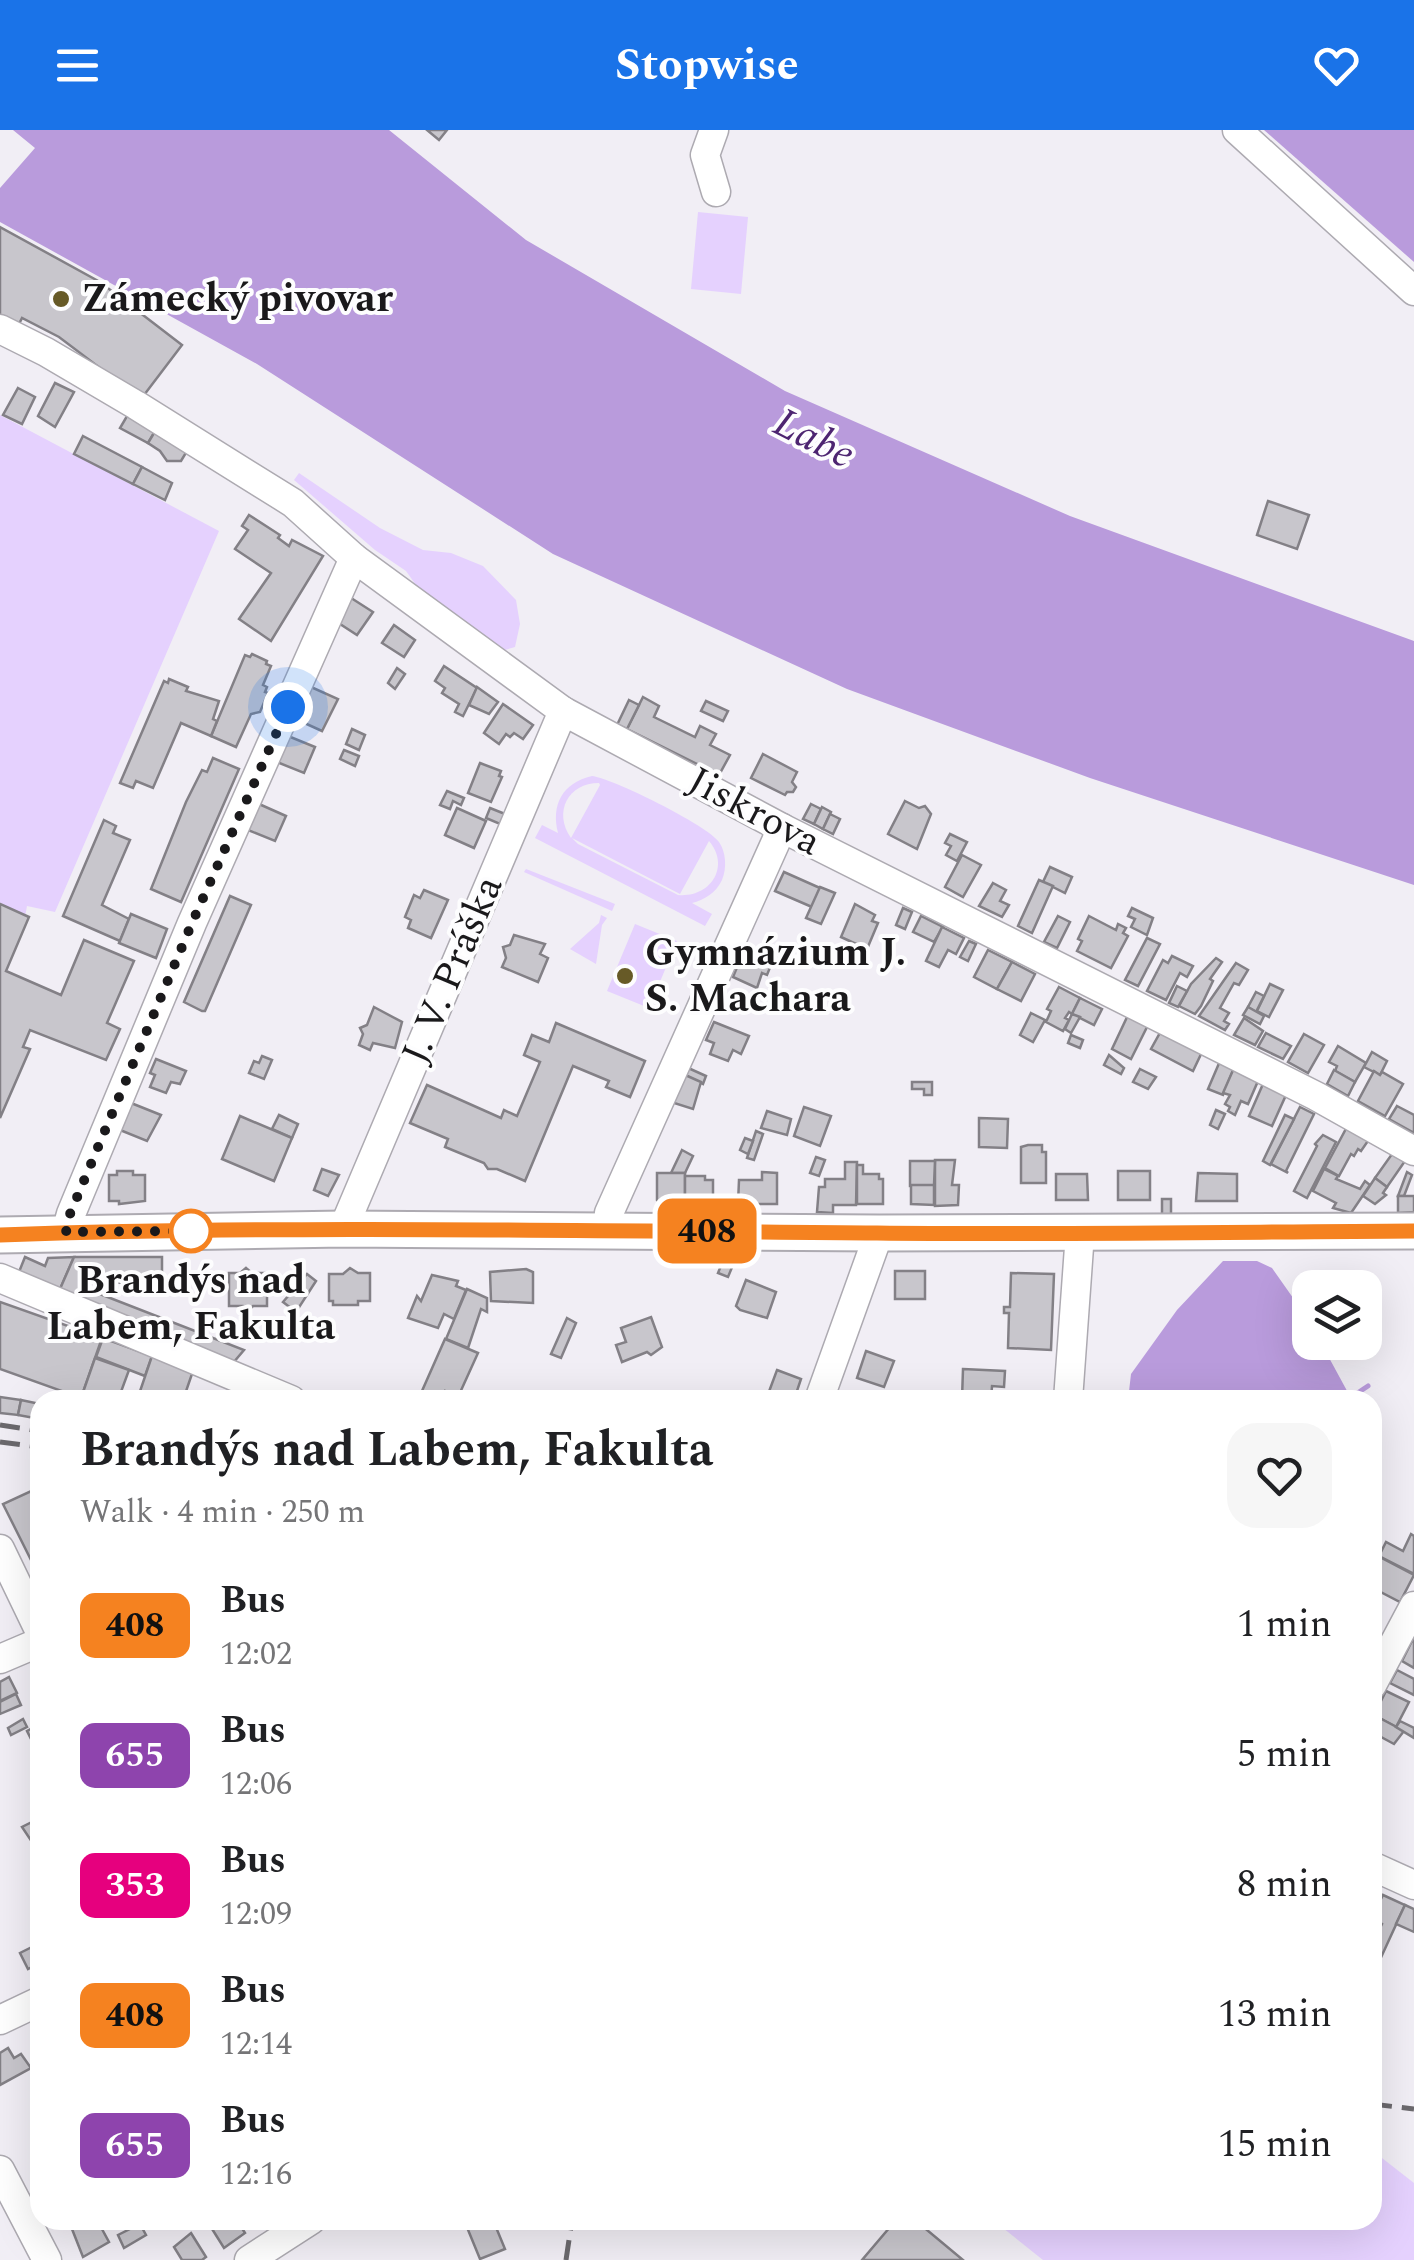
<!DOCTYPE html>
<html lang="en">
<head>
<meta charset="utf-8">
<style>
  body { margin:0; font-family:Spectral,serif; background:#f6f6f6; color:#202124; height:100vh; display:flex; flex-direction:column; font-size:38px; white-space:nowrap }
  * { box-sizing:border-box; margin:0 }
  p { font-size:32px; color:#757577 }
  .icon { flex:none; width:55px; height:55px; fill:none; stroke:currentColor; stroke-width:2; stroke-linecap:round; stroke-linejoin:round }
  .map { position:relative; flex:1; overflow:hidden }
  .side { position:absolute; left:30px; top:1260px; width:1352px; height:840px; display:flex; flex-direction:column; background:#fff; border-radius:30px; box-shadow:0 10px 40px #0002 }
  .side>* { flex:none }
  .badge { padding:0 20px; border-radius:15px; font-size:35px; line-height:65px }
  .fabs { position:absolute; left:1292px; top:1140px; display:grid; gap:20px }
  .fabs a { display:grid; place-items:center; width:90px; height:90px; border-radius:20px; background:#fff; box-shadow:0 10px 40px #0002; font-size:50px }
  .you { position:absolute; width:50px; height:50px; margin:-25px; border:8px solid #fff; border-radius:50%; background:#1a73e8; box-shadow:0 0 0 15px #1a73e833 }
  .map>.badge { position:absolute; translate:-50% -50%; box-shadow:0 0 0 5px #fff }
  .round { display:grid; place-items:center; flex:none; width:105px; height:105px; border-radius:30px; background:#f6f6f6 }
  .headline { display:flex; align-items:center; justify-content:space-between; height:170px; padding:0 50px }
  h1 { font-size:48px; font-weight:700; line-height:75px }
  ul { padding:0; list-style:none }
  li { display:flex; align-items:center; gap:30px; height:130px; padding:0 50px }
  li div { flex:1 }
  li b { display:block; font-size:38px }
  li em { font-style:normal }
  li .badge { min-width:110px; font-weight:700; text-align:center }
  header { display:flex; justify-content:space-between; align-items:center; height:130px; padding:0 50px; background:#1a73e8; color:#fff; font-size:45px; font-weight:700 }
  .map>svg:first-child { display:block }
  .green { fill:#e5d1fe; fill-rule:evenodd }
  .water { fill:#b99bdc }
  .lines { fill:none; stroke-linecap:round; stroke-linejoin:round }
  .stream { stroke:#b99bdc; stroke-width:5 }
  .building { fill:#c8c6cc; stroke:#838086; stroke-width:2.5 }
  .minor-casing { stroke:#adaab1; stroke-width:31 }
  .major-casing { stroke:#adaab1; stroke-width:39 }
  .minor { stroke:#fff; stroke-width:28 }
  .major { stroke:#fff; stroke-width:35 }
  .rail { stroke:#6b696d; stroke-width:5; stroke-dasharray:20 10; stroke-linecap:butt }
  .line-casing { stroke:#fff; stroke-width:22 }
  .line { stroke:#f58220; stroke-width:15 }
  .walk { stroke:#1a191b; stroke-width:10; stroke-dasharray:0 18 }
  .poi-dot { fill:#675a27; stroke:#fdfdfe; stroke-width:4 }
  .stop-dot { fill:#fff; stroke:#f58220; stroke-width:5 }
  .labels { text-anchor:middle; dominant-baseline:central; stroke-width:8; stroke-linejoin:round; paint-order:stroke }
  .poi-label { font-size:40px; font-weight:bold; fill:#1a191b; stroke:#fdfdfe; text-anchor:start }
  .street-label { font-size:40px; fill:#1a191b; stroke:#fdfdfe }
  .stop-label { font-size:40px; font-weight:bold; fill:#1a191b; stroke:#fdfdfe }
  .water-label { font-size:42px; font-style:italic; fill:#4d2571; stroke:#fdfdfe }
</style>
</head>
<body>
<header><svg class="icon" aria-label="menu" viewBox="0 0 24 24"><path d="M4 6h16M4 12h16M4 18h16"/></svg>Stopwise<svg class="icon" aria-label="heart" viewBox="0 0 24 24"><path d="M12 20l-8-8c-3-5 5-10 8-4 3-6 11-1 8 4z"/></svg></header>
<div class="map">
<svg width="1414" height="2130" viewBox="0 0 1414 2130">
  <rect width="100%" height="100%" fill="#f1eef5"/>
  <g class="green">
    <path d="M698 82 748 87 741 164 691 159Z"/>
    <path d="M0 285 219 401 55 782 27 776 25 787 0 775Z"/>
    <path d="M299 343 380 398 423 420 451 423 483 436 516 470 520 494 515 517 505 520 421 462 406 441 375 420 294 350Z"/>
    <path d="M592 646C612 648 707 695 719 712 726 722 727 738 722 750 716 763 704 770 692 773L712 784 705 796 535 708 542 695 558 703C551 675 562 653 592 646ZM599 653 600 655 571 708C553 682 568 653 599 653ZM572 708 680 764 709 711C731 737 710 768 678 765L578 714Z"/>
    <path d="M526 739 615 774 612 781 524 742Z"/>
    <path d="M601 785 607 788 602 795 596 834 570 819 599 793Z"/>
    <path d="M635 794 677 811 649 878 607 861Z"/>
    <path d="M1373 2021 1414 2053V2130H1043L993 2090H1372Z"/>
  </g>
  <g class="water">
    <path d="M13 0H389L526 110 785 261 1070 386 1414 511V755L1090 648 847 559 553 424 257 234 0 92V58L35 18Z"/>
    <path d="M1264 0H1414V132Z"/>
    <path d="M1223 1131H1257L1272 1138 1310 1192V1212L1321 1213 1352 1270H1128L1131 1244 1177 1180Z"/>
  </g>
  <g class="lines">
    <path class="stream" d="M1347 1270 1368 1256"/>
  </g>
  <g class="building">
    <path d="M427 0H447L439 10Z"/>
    <path d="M0 97 100 152 182 215 141 269 59 207 22 188 18 196 0 187Z"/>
    <path d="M55 253 74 262 55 297 38 286Z"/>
    <path d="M18 258 35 267 22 294 3 285Z"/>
    <path d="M130 281 157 298 148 313 120 298Z"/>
    <path d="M157 298 190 316 181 331H167L160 321 148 313Z"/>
    <path d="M83 306 142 337 133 354 74 324Z"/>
    <path d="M142 337 172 353 165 370 133 354Z"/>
    <path d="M1268 371 1309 385 1297 419 1257 405Z"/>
    <path d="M249 385 280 405 278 408 289 416 292 410 323 426 271 511 239 489 271 443 235 419 248 400 242 396Z"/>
    <path d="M348 466 373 482 357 505 337 492Z"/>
    <path d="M394 495 415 510 404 527 382 513Z"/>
    <path d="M252 524 267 531 266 534 271 536 263 555 267 557 265 562 268 563 260 582 251 584 236 617 211 606 245 525 250 527Z"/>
    <path d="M444 536 477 558 463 586 455 582 459 574 442 563 445 558 435 551Z"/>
    <path d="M397 538 405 544 395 559 388 553Z"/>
    <path d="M169 549 188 557 186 561 219 571 213 589 217 591 211 606 181 593 153 658 136 651 133 658 120 653 164 551 168 553Z"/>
    <path d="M311 557 338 569 322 601 300 591Z"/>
    <path d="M477 557 498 572 489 584 469 575Z"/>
    <path d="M643 567 659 576 654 587 695 607 700 596 716 604 710 615 730 625 719 645 627 599Z"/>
    <path d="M629 570 639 575 627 599 617 595Z"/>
    <path d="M706 571 728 581 723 591 701 581Z"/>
    <path d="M503 574 533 595 523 609 514 603 510 607 506 604 499 614 484 603Z"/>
    <path d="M352 599 365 605 359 620 346 614Z"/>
    <path d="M288 606 315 617 304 643 277 632Z"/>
    <path d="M344 620 359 626 355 636 340 629Z"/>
    <path d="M763 624 797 642 792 652 796 657 793 662H787L785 665 751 648Z"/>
    <path d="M213 628 239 639 181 772 151 759 186 672 202 640 207 642Z"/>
    <path d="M480 633 501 641 499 646 502 647 491 672 468 663Z"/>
    <path d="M447 661 464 668 461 675 453 671 450 679 440 675Z"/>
    <path d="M905 671 919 678 925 676 931 684 917 719 888 704Z"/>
    <path d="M259 674 286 686 275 711 248 700Z"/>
    <path d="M811 674 821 679 814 694 803 689Z"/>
    <path d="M822 677 831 682 823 699 814 694Z"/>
    <path d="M457 678 486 691 474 718 445 705Z"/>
    <path d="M490 678 505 684 500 694 486 688Z"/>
    <path d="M830 684 840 689 833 704 823 699Z"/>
    <path d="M104 690 116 696 113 703 130 710 102 775 129 789 120 811 63 786Z"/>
    <path d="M950 704 967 712 957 731 946 725 951 716 945 713Z"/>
    <path d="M962 725 981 735 963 767 945 757Z"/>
    <path d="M1050 737 1072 747 1065 763 1043 752Z"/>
    <path d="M784 742 820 758 812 777 775 761Z"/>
    <path d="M1039 750 1053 756 1032 803 1018 796Z"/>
    <path d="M993 753 1006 760 1000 771 1009 775 1002 787 979 776Z"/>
    <path d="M820 757 835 763 821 794 806 788Z"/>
    <path d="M424 760 448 770 431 808 408 798 411 790 405 787 414 765 420 768Z"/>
    <path d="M230 766 251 775 205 881H202L184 872Z"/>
    <path d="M0 774 29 787 6 841 61 865 84 810 134 831 107 893 120 899 106 930 30 900 23 917 30 919 0 988Z"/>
    <path d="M855 774 875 785 872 791 878 793 867 819 841 807Z"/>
    <path d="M903 778 912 782 905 799 896 795Z"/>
    <path d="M1132 778 1153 788 1147 805 1131 797 1135 789 1128 786Z"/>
    <path d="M131 784 167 799 156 828 119 813Z"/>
    <path d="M921 786 943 797 934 812 913 802Z"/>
    <path d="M1058 786 1070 792 1057 818 1044 812Z"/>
    <path d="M1089 786 1116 800 1118 794 1126 798 1123 803 1128 806 1111 838 1077 821 1082 811 1078 809Z"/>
    <path d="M942 797 964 808 956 824 948 820 939 837 926 831Z"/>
    <path d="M514 805 545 814 540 824 548 828 538 852 502 837 506 828 503 817 510 815Z"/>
    <path d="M1147 808 1160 814 1138 856 1125 850Z"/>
    <path d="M969 811 976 814 968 831 960 827Z"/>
    <path d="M745 818 773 830 767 845 762 843 757 858 733 847Z"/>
    <path d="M988 820 1012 832 997 859 974 847Z"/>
    <path d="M1172 826 1193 836 1187 847 1180 843 1166 870 1147 861 1163 830 1168 833Z"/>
    <path d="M1216 828 1222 832 1210 849 1213 851 1201 876 1195 884 1179 876 1191 854Z"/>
    <path d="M1012 832 1035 844 1021 871 997 859Z"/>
    <path d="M1236 833 1248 840 1239 855 1234 853 1220 878 1229 883 1224 891 1229 894 1225 900 1199 886Z"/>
    <path d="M1270 854 1283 860 1269 887 1257 881Z"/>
    <path d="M1177 856 1187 861 1178 877 1169 873Z"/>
    <path d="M1059 857 1080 868 1072 884 1069 882 1065 888 1069 890 1063 901 1046 892 1051 881 1047 879Z"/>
    <path d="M1256 862 1264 866 1256 882 1248 877Z"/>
    <path d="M1080 868 1102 879 1094 895 1072 884Z"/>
    <path d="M374 877 402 892 395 918 373 913 370 920 359 915 363 904 360 898 367 895Z"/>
    <path d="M1248 877 1264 886 1260 894 1243 885Z"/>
    <path d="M1031 883 1045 890 1033 912 1020 905Z"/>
    <path d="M1072 884 1080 887 1071 903 1065 899Z"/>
    <path d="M1128 885 1148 895 1131 929 1112 919Z"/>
    <path d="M1244 888 1263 901 1255 915 1234 905Z"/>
    <path d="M714 892 749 906 741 924 733 920 728 931 710 924 714 913 706 910Z"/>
    <path d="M556 893 645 931 630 967 606 957 609 951 573 936 525 1051 497 1039H488L484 1033 445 1017 448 1009 410 993 427 955 501 988 504 980 517 986 540 932 524 925 532 905 549 912Z"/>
    <path d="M1161 901 1202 922 1193 941 1151 919Z"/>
    <path d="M1266 903 1291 916 1283 929 1258 917Z"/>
    <path d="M1304 904 1324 915 1308 943 1288 932Z"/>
    <path d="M1071 905 1083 910 1080 918 1068 913Z"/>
    <path d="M1338 916 1366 933 1355 952 1335 941 1337 936 1329 932Z"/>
    <path d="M1372 922 1387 931 1380 945 1364 937Z"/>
    <path d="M1109 925 1124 938 1121 944 1104 935Z"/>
    <path d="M262 926 272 930 264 949 249 943 254 931 259 933Z"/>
    <path d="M156 929 186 941 180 954 171 952 166 963 150 957 155 945 150 943Z"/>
    <path d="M1220 931 1234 938 1223 965 1208 959Z"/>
    <path d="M686 937 706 946 703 954 683 944Z"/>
    <path d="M1234 938 1258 951 1248 974 1241 971 1235 985 1228 981 1230 977 1225 974 1230 965 1223 963Z"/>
    <path d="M1140 939 1156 947 1148 959 1133 952Z"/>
    <path d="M1334 940 1355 952 1348 966 1327 954Z"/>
    <path d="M1374 941 1380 945 1382 942 1403 954 1385 986 1358 971Z"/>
    <path d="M683 944 701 952 693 979 671 972Z"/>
    <path d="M912 952H932V965H924V959H912Z"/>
    <path d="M1263 954 1286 965 1272 996 1249 986Z"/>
    <path d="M131 973 161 985 147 1011 120 1000Z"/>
    <path d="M1397 976 1414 985V1003L1389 989Z"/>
    <path d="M804 977 831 986 820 1016 794 1006Z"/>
    <path d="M1300 977 1314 984 1286 1041 1288 1043 1271 1034Z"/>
    <path d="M1216 980 1225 984 1218 999 1210 995Z"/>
    <path d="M767 981 791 989 787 1005 761 998Z"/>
    <path d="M279 985 298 994 292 1008 272 999Z"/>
    <path d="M1285 985 1294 989 1270 1035 1263 1031Z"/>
    <path d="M240 986 292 1008 274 1051 222 1029Z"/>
    <path d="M979 988 1008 989 1007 1018 979 1017Z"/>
    <path d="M1348 995 1370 1008 1361 1021 1358 1019 1354 1026 1351 1024 1339 1046 1325 1038Z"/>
    <path d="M756 1001 763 1004 754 1030 747 1028Z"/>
    <path d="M1323 1005 1336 1012 1307 1068 1294 1061 1317 1016 1315 1014Z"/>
    <path d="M745 1008 753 1011 748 1024 740 1020Z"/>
    <path d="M1028 1015H1042V1022H1046V1053H1021V1017Z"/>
    <path d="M682 1020 693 1026 685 1043H671Z"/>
    <path d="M1392 1024 1405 1031 1387 1057 1375 1048Z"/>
    <path d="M816 1027 825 1030 819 1046 810 1043Z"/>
    <path d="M935 1030H955L952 1055H959L958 1075 935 1076Z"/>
    <path d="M910 1031H935L934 1055 910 1056Z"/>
    <path d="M845 1032H857L856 1075H833V1083L817 1082 819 1057H825V1049H845Z"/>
    <path d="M857 1035H863V1044H879V1049H883V1074H857Z"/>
    <path d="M322 1039 339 1045 328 1066 314 1060Z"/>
    <path d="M1324 1039 1338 1046 1336 1049 1360 1059 1365 1051 1370 1055 1351 1083 1333 1078 1336 1073 1313 1061Z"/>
    <path d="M117 1041H133V1045H145V1071L119 1074V1071H109V1045H117Z"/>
    <rect x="1118" y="1041" width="32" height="29"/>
    <path d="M762 1042 777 1043V1074H738L739 1050H762Z"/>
    <path d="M1407 1042 1412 1045 1404 1066H1398Z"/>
    <path d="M657 1043H685V1071L660 1074 657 1070Z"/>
    <path d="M1198 1043 1237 1044V1071H1196Z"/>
    <path d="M1056 1044H1087L1088 1070H1056Z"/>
    <path d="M685 1046H705V1050H713V1074L685 1071Z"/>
    <path d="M1375 1048 1387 1057 1383 1063 1386 1065 1375 1074 1363 1066Z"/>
    <path d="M911 1055H934V1075L911 1074Z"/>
    <path d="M1398 1066H1414V1082L1398 1083Z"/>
    <rect x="1162" y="1069" width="9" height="16"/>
    <path d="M725 1126 735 1130 728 1147 718 1143Z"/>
    <path d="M25 1127 45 1136 48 1128 74 1127 60 1159 19 1142Z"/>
    <path d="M74 1127H162V1152L90 1153 87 1159 244 1220 233 1233 60 1159Z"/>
    <path d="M246 1138 252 1143H267V1176H253L249 1180 243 1176H229V1143H240Z"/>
    <path d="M350 1138 358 1143H370V1171H358V1175H333V1171H329V1144H343Z"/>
    <path d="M526 1139 533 1142V1173L491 1171 490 1142Z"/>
    <rect x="895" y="1141" width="30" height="28"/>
    <path d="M1011 1143 1054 1144 1051 1220 1008 1218 1009 1183H1004V1177H1010Z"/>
    <path d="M307 1144 316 1151 296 1182 283 1172Z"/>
    <path d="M432 1145 458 1151 456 1156 466 1160 454 1189 444 1184 438 1198 408 1188 417 1166 421 1171Z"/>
    <path d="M746 1150 776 1162 767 1188 740 1180 736 1176Z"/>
    <path d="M467 1159 487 1168V1182L481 1179 468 1218 446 1209Z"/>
    <path d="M0 1172 102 1208 81 1268 0 1239Z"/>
    <path d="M651 1187 662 1217 651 1225 647 1222 622 1232 616 1215 626 1212 621 1198Z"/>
    <path d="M567 1188 576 1193 561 1228 551 1224Z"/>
    <path d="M103 1208 152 1226 145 1246 96 1227Z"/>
    <path d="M445 1209 478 1223 458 1267 445 1261 441 1270H418Z"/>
    <path d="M866 1221 894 1231 884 1257 857 1248Z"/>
    <path d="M152 1226 193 1241 183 1270H137Z"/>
    <path d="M95 1228 129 1240 118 1270 81 1268Z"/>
    <path d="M963 1239 1005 1241 1004 1257 992 1256 991 1270 962 1269Z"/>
    <path d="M777 1240 801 1249 794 1270 767 1267Z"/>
    <path d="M0 1267 21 1270 18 1285 0 1283Z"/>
    <path d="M21 1270 40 1274V1289L18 1285Z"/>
    <path d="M40 1357V1448L3 1374Z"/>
    <path d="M1411 1404 1414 1406V1444L1379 1426 1386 1412 1403 1421Z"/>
    <path d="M1372 1423 1414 1445 1400 1472 1373 1458Z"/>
    <path d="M1414 1507V1538L1402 1531Z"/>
    <path d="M1397 1540 1414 1549V1565L1390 1553Z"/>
    <path d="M9 1547 17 1563 0 1571V1552Z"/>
    <path d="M1386 1561 1409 1572 1396 1597 1374 1585Z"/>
    <path d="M16 1564 21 1575 0 1584V1572Z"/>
    <path d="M1374 1585 1404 1601 1394 1614 1372 1602Z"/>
    <path d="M23 1589 27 1597 11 1605 8 1598Z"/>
    <path d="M1400 1591 1414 1598V1608L1396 1597Z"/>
    <path d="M40 1594V1611L34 1615 27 1601Z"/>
    <path d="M40 1688V1716L36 1718 22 1697Z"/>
    <path d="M1383 1765 1405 1775 1378 1834 1372 1832V1815L1382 1794 1372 1787Z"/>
    <path d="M1405 1775 1414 1779V1802L1396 1794Z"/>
    <path d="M40 1813V1844H35L32 1837 28 1839 20 1823Z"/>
    <path d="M8 1918 14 1928 21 1924 31 1938 0 1955V1923Z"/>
    <path d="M89 2090H97L109 2112 83 2127 72 2099Z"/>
    <path d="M215 2090H237L245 2103 224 2118 209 2094Z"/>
    <path d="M464 2090H493L505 2119 480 2129Z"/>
    <path d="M896 2090H915L963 2130H862Z"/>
    <path d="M140 2094 146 2105 124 2118 118 2105Z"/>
    <path d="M191 2103 206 2127 202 2130H182L174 2117Z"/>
  </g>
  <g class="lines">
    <defs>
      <g id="minor">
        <path d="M714 0 705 25 716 62"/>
        <path d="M1237 0 1414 161"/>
        <path d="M0 199 46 222 136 275 293 373 354 428 563 581 782 698 1316 966 1414 1021"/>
        <path d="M343 1099 563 581"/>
        <path d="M607 1099 609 1083 782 698"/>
        <path d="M66 1102 71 1084 192 793 354 428"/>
        <path d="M0 1148 291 1270"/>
        <path d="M819 1270 879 1103"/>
        <path d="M1068 1270 1080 1103"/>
        <path d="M0 1419 40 1502"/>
        <path d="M0 1529 40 1512"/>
        <path d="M1372 1555 1414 1476"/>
        <path d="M1372 1736 1414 1755"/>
        <path d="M0 1890 40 1871"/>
        <path d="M0 2040 47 2130"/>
        <path d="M249 2130 311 2090"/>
      </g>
      <path id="major" d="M0 1105 343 1099 879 1103 1414 1101"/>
    </defs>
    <use href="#minor" class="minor-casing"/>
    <use href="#major" class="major-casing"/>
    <use href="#minor" class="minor"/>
    <use href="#major" class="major"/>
    <g class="rail">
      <path d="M0 1295 40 1301"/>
      <path d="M0 1312 40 1317"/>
      <path d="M1372 1974 1414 1979"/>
      <path d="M566 2130 572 2090"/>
    </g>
  </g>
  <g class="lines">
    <defs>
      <path id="line" d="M0 1105C292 1095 585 1101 877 1103 1056 1105 1235 1102 1414 1101"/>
    </defs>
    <use href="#line" class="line-casing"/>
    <use href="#line" class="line"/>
    <path class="walk" d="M191 1101 66 1102 70 1084 192 793 288 577"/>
  </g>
  <g class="poi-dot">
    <circle cx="61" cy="169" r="10"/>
    <circle cx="625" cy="846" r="10"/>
  </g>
  <circle class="stop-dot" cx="191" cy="1101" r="20"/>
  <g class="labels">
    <g class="poi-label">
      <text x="81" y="169">Zámecký pivovar</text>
      <text x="645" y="823">Gymnázium J.<tspan x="645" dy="46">S. Machara</tspan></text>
    </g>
    <g class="street-label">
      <text transform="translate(754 682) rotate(28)">Jiskrova</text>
      <text transform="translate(453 840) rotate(-67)">J. V. Práška</text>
    </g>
    <g class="stop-label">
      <text x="191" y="1151">Brandýs nad<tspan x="191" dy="46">Labem, Fakulta</tspan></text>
    </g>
    <g class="water-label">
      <text transform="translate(814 309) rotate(27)">Labe</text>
    </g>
  </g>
</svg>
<div class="fabs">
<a><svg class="icon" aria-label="layers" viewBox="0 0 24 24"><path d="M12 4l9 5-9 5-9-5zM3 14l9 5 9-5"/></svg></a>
</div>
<div class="you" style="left:288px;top:577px"></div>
<b class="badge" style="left:707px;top:1101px;background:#f58220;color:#111">408</b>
<section class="side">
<div class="headline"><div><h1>Brandýs nad Labem, Fakulta</h1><p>Walk · 4 min · 250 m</p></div><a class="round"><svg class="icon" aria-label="heart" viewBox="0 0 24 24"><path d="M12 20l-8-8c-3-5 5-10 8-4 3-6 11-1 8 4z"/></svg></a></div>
<ul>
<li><span class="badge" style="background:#f58220;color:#111">408</span><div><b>Bus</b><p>12:02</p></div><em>1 min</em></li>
<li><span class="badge" style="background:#8e44ad;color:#fff">655</span><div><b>Bus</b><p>12:06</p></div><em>5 min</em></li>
<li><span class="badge" style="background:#e6007e;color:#fff">353</span><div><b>Bus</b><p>12:09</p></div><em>8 min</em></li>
<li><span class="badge" style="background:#f58220;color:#111">408</span><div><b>Bus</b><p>12:14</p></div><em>13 min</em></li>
<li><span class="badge" style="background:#8e44ad;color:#fff">655</span><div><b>Bus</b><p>12:16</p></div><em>15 min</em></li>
</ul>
</section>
</div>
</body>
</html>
